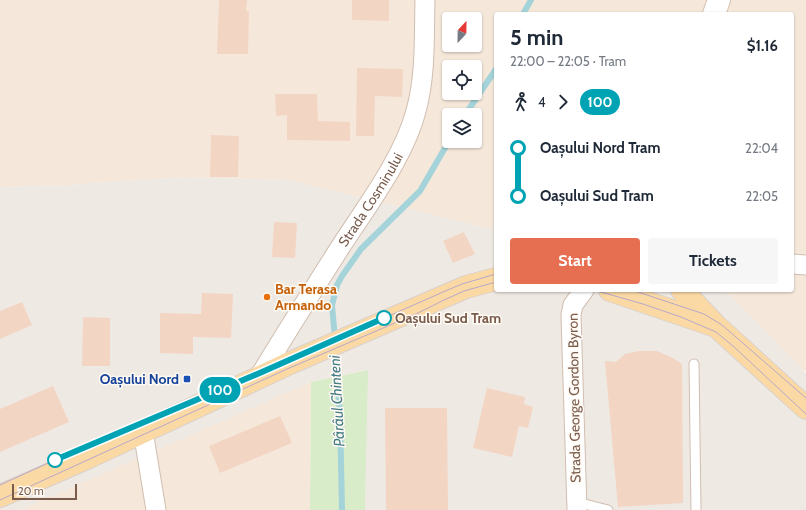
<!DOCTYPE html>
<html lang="en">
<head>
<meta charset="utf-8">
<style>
  body { margin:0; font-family:Cabin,sans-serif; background:#f6f6f7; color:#1f2937; height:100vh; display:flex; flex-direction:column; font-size:15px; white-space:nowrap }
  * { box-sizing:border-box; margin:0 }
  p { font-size:13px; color:#747a83 }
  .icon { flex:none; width:22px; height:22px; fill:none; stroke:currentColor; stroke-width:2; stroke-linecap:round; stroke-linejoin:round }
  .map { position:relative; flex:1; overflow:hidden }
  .side { position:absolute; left:494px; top:12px; width:300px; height:280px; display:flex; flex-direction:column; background:#fff; border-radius:4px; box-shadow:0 1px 3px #0004 }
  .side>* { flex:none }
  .badge { padding:0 8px; border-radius:13px; font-size:14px; line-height:26px }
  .needle { width:26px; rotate:22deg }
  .buttons { position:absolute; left:442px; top:12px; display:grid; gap:8px }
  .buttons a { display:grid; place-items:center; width:40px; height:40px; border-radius:4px; background:#fff; box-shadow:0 1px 3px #0004; font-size:20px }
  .scale { position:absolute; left:12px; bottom:10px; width:65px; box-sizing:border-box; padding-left:4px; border:2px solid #7a5c4d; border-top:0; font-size:11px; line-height:14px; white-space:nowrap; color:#7a5c4d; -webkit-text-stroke:3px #fffaf3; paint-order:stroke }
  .map>.badge { position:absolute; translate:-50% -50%; box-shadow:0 0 0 2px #fff }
  .legs { display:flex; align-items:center; gap:6px; height:44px; padding:0 16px; font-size:13px }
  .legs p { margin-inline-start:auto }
  .overview { display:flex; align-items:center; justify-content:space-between; height:68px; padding:0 16px }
  h1 { font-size:22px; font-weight:700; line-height:30px }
  .button { display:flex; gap:8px; margin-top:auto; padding:8px 16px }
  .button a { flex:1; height:46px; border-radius:4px; background:#e76f51; color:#fff; font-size:16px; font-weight:700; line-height:46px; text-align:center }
  .button a+a { background:#f6f6f7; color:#1f2937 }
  ul { padding:0 16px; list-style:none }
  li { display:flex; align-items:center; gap:14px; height:48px; font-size:15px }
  li i { display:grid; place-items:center; width:6px; height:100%; margin:0 5px; background:currentColor }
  li i::after { content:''; width:10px; height:10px; margin:-5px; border:3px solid; border-radius:50%; background:#fff }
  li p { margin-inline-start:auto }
  li:first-child i { background:linear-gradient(#0000 50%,currentColor 0) }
  li:last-child i { background:linear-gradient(currentColor 50%,#0000 0) }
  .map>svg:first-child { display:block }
  .residential { fill:#f5e8da; fill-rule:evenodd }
  .industrial { fill:#efe9e4 }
  .green { fill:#d8ecc9 }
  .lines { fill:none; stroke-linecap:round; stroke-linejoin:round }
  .stream { stroke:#a5d3da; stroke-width:6 }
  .building { fill:#f3d5c3 }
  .service-casing { stroke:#d1beb0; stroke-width:11 }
  .minor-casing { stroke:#d1beb0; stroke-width:21 }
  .secondary-casing { stroke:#d6c0b0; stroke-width:24 }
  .primary-casing { stroke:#dad1cd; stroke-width:24 }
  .service { stroke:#fff; stroke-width:9 }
  .minor { stroke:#fff; stroke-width:19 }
  .secondary { stroke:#fff; stroke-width:22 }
  .primary { stroke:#fbd9a5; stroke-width:22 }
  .tram { stroke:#b9a8c9; stroke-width:1 }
  .line-1-casing { stroke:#fff; stroke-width:9 }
  .line-1 { stroke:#00a3b4; stroke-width:6 }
  .food-dot { fill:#e8710a; stroke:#fffaf3; stroke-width:1.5 }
  .stop-1-dot { fill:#fff; stroke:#00a3b4; stroke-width:2 }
  .transit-dot { fill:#1a4fb4; stroke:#fffaf3; stroke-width:1.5 }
  .labels { text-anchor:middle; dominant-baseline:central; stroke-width:3; stroke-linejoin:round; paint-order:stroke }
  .street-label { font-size:14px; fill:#7a5c4d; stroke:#fffaf3 }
  .food-label { font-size:14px; font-weight:bold; fill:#c56008; stroke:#fffaf3; text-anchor:start }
  .stop-label { font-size:14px; font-weight:bold; fill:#7a5c4d; stroke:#fffaf3; text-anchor:start }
  .transit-label { font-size:14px; font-weight:bold; fill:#164399; stroke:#fffaf3; text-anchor:end }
  .water-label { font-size:15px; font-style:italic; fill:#437c86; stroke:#fffaf3 }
</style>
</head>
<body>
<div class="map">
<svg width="806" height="510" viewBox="0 0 806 510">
  <rect width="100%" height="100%" fill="#fdf6ec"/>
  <g class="residential">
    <path d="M0 0H806V370L804 371 725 290H792V14H496V230L288 180 187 177 104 182 71 185 0 187ZM449 19H475V45H449ZM449 67H475V93H449ZM449 115H475V141H449Z"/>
    <path d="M311 382 310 510H20Z"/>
  </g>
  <path class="industrial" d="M187 177 288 180 496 230V290H725L806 373V510H365L367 370 311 382 20 510H0V187L71 185 104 182Z"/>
  <path class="green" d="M368 370 365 510H310L311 382Z"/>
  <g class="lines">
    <g class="stream">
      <path d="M523 14 531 0"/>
      <path d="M465 115 496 69"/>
      <path d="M335 339 332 305 337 285 342 276 361 249 420 191 449 141"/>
      <path d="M335 348 340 414 342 510"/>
    </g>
  </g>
  <g class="building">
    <path d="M219 0H247L246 11H249L248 54H217Z"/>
    <path d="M352 0H389V21L352 20Z"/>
    <path d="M357 68 403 69 402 97 375 96 374 136H356Z"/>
    <path d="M275 94H317L318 121 350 122V141L287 140V115L276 116Z"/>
    <path d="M211 135 239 136 238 177H210Z"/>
    <path d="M274 222 297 223 295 258 272 257Z"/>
    <path d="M464 232 475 254 453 263 443 241Z"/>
    <path d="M202 293 233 294 231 338 193 337V354L160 353V313L201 314Z"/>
    <path d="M22 302 32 325 0 339V311Z"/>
    <path d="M83 317 110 318V366H82Z"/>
    <path d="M639 351H657L671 357 682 364 683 503 618 507 605 361 616 362 625 354Z"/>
    <path d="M53 386 69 422 0 452V409Z"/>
    <path d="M487 388 525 397 524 404 533 407 528 428 519 426 512 457 473 448Z"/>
    <path d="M385 408H447L448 510H386Z"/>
    <path d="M280 416 292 443 220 473 209 446Z"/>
  </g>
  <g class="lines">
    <defs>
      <g id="service">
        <path d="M694 364 696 510"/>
        <path d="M577 502 608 510"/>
      </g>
      <g id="minor">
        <path d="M792 264 806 265"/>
        <path id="s1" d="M258 379C285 334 313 290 341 246 367 206 404 157 416 111 426 75 424 37 425 0"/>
        <path d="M143 431 156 510"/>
        <path d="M577 510 571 315 573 305 584 290"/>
      </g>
      <path id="secondary" d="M714 14 719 0"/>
      <g id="primary">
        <path d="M610 290 713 325"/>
        <path d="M682 290 715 325 806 408"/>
        <path d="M0 496 89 457 290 363 466 287 496 279"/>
      </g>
    </defs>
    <use href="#service" class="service-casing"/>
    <use href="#minor" class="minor-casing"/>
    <use href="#secondary" class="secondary-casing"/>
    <use href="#primary" class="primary-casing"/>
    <use href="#service" class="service"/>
    <use href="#minor" class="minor"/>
    <use href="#secondary" class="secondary"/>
    <use href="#primary" class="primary"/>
    <g class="tram">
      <path d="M594 290 643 304 681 317 716 332 733 346 806 414"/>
      <path d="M632 290 704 314 722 325 806 398"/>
      <path d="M0 485 55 460 262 372 443 292 462 284 496 274"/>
      <path d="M0 500 287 369 416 314 442 301 464 291 496 282"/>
    </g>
  </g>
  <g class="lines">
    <defs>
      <path id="line-1" d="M55 460 262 372 384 318"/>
    </defs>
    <use href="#line-1" class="line-1-casing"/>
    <use href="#line-1" class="line-1"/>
  </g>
  <circle class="food-dot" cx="267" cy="297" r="4"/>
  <g class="stop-1-dot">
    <circle cx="384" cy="318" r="7"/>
    <circle cx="55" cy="460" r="7"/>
  </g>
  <rect class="transit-dot" x="183" y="375" width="8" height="8" rx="2"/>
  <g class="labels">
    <g class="street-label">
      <text stroke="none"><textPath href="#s1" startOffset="212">Strada Cosminului</textPath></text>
      <text transform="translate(574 398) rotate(-91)">Strada George Gordon Byron</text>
    </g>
    <g class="food-label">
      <text x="275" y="289">Bar Terasa<tspan x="275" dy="16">Armando</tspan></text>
    </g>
    <g class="stop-label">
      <text x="395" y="318">Oașului Sud Tram</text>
    </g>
    <g class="transit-label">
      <text x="179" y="379">Oașului Nord</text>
    </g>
    <g class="water-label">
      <text transform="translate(337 401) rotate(-93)">Pârâul Chinteni</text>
    </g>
  </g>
</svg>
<div class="buttons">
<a><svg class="needle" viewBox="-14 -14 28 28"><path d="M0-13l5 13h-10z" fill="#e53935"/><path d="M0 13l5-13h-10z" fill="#747a83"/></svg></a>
<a><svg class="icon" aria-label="locate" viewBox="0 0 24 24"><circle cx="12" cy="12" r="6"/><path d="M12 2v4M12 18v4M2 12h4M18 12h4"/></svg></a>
<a><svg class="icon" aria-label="layers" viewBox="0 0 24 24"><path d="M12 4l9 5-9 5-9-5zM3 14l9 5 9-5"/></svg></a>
</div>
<div class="scale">20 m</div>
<b class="badge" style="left:220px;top:390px;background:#00a3b4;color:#fff">100</b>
<section class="side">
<div class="overview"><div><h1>5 min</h1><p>22:00 – 22:05 · Tram</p></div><b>$1.16</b></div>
<div class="legs"><svg class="icon" aria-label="walk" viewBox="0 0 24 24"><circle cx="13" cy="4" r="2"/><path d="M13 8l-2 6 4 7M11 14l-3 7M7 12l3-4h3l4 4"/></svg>4<svg class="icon" aria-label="forward" viewBox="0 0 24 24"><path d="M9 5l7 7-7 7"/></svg><b class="badge" style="background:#00a3b4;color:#fff">100</b></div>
<ul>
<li><i style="color:#00a3b4"></i><b>Oașului Nord Tram</b><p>22:04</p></li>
<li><i style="color:#00a3b4"></i><b>Oașului Sud Tram</b><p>22:05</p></li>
</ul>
<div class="button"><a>Start</a><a>Tickets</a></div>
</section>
</div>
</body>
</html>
